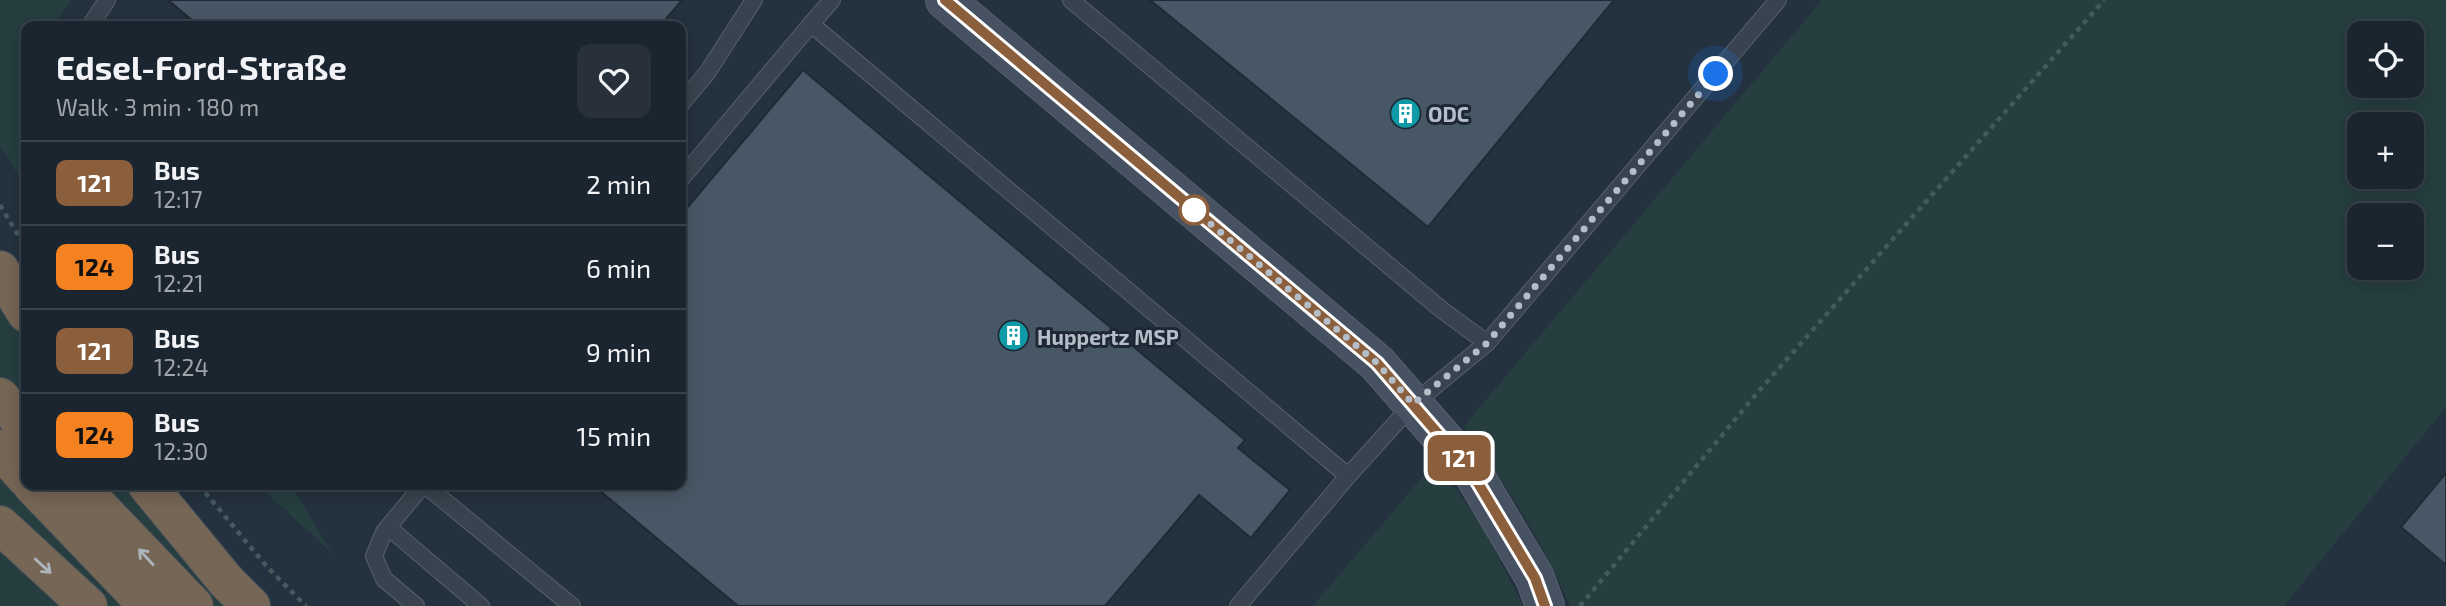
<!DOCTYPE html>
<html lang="en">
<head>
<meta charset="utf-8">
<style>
  body { margin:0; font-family:"Exo 2",sans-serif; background:#28313b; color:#f1f3f6; height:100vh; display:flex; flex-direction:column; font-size:26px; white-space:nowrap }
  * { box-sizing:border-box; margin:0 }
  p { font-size:23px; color:#a0a5aa }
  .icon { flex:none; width:38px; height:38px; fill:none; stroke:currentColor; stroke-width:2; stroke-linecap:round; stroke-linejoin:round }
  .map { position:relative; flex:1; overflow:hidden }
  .panel { position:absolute; left:21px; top:21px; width:665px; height:469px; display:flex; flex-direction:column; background:#1b252f; border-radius:14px; box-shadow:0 4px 18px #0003,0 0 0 2px #39424b }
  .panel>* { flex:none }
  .badge { padding:0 14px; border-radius:10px; font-size:24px; line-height:46px }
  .buttons { position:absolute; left:2347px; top:21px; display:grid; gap:14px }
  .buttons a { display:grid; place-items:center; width:77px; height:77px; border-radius:14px; background:#1b252f; box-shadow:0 4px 18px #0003,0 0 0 2px #39424b; font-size:35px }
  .you { position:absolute; width:35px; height:35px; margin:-18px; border:5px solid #fff; border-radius:50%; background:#1a73e8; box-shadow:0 0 0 10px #1a73e833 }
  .map>.badge { position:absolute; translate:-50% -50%; box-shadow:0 0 0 4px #fff }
  .round { display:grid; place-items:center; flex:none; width:74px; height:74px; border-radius:14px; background:#28313b }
  .head { display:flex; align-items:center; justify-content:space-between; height:119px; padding:0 35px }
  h1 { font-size:33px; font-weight:700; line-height:52px }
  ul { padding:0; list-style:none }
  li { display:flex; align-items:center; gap:21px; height:84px; padding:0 35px; border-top:2px solid #39424b }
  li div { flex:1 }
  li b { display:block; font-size:26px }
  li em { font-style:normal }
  li .badge { min-width:77px; font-weight:700; text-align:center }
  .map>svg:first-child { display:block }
  .green { fill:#263e40; fill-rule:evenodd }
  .building { fill:#485765; stroke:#1f2a36; stroke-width:2 }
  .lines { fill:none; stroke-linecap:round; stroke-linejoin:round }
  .lane-casing { stroke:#56616c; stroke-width:18 }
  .secondary-casing { stroke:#56616c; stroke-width:40 }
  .highway-casing { stroke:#434e59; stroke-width:40 }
  .path { stroke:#445b5d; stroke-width:4.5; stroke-dasharray:5 5; stroke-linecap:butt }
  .lane { stroke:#38434f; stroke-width:16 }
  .secondary { stroke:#465262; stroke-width:38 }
  .highway { stroke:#756655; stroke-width:38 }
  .oneway { stroke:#aeb5bd }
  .line-casing { stroke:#fff; stroke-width:16 }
  .line { stroke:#8b5e3c; stroke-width:10 }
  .walk { stroke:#b4bec9; stroke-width:7; stroke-dasharray:0 12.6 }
  .stop-dot { fill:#fff; stroke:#8b5e3c; stroke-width:3.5 }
  .labels { text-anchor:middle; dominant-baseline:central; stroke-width:6; stroke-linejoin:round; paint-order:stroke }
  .poi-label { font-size:21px; font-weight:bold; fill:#b4bec9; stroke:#1d2834; text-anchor:start }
</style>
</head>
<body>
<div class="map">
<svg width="2446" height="606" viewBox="0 0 2446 606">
  <rect width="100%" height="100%" fill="#24313f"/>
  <g class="green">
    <path d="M0 0H72L52 26H26V188L0 146Z"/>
    <path d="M1822 0H2446V407L2284 606H1570C1542 540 1506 484 1464 426ZM2359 33H2412V86H2359ZM2359 124H2412V177H2359ZM2359 215H2412V268H2359Z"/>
    <path d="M0 293 26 336V411L0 382Z"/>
    <path d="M1436 461 1483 528 1523 606H1313Z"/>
    <path d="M0 468 132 606H107L0 505Z"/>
    <path d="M93 485H133L233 606H212Z"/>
    <path d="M258 485H291L332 553Z"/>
    <path d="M0 539 73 606H0Z"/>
  </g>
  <g class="building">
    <path d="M168 0H682L660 26H199Z"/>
    <path d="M1150 0H1614L1428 227Z"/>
    <path d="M803 70 1245 440 1238 448 1290 490 1251 538 1199 495 1105 606H738L593 485H681V215Z"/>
    <path d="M2446 473V565L2401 527Z"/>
  </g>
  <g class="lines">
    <defs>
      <g id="lane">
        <path d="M832 0 811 24 1348 476 1413 404 1487 343 1778 0"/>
        <path d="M1071 0 1442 310 1487 343"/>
        <path d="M90 26 107 0"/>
        <path d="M681 104 707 73 754 0"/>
        <path d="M681 179 811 24"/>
        <path d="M425 485 572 606"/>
        <path d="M388 527 481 606"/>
        <path d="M416 606 384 579 374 556 384 532 423 485"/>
        <path d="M1238 606 1348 476"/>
      </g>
      <path id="secondary" d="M945 0 1377 363 1473 473 1535 578 1545 606"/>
      <g id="highway">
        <path d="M0 270 26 313"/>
        <path d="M0 397 26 428"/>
        <path d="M0 449 26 478"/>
        <path d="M32 485 148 606"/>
        <path d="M78 485 194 606"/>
        <path d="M147 485 226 581 251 606"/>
        <path d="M0 525 88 606"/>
      </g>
    </defs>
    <use href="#lane" class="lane-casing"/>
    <use href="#secondary" class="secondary-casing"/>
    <use href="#highway" class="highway-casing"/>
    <g class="path">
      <path d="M0 205 24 245"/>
      <path d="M199 485 268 568 306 606"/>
      <path d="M1580 606 1758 392 2104 0"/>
    </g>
    <use href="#lane" class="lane"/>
    <use href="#secondary" class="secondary"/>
    <use href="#highway" class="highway"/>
  </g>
  <defs><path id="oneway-shaft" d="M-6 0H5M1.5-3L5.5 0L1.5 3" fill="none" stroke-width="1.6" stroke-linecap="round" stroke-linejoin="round" transform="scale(1.75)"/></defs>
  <g class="oneway">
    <use href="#oneway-shaft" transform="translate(146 557) rotate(-133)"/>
    <use href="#oneway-shaft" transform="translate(43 566) rotate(42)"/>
  </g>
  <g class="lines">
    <defs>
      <path id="line" d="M945 0 1377 363 1472 473 1535 578 1545 606"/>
    </defs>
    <use href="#line" class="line-casing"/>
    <use href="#line" class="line"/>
    <path class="walk" d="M1194 210 1188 205 1377 363 1413 404 1487 343 1716 74"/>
  </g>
  <defs>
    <symbol id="building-disc" viewBox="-11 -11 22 22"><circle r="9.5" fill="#0f9aa8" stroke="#1d2834"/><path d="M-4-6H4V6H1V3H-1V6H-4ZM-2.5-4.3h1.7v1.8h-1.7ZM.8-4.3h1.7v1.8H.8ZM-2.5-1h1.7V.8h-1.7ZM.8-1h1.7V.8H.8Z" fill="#fff"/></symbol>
  </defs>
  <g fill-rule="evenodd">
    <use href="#building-disc" x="1388" y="96" width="35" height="35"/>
    <use href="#building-disc" x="996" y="318" width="35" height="35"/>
  </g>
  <circle class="stop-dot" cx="1194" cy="210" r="14"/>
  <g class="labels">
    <g class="poi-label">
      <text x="1428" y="113">ODC</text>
      <text x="1037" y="336">Huppertz MSP</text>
    </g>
  </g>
</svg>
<div class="buttons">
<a><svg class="icon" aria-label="locate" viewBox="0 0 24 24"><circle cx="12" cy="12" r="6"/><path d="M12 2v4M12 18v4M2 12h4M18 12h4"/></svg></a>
<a>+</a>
<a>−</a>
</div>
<div class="you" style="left:1716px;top:74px"></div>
<b class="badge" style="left:1459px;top:458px;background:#8b5e3c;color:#fff">121</b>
<section class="panel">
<div class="head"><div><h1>Edsel-Ford-Straße</h1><p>Walk · 3 min · 180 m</p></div><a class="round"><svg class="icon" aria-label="heart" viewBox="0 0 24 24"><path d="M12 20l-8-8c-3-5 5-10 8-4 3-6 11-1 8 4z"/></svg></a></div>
<ul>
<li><span class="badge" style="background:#8b5e3c;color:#fff">121</span><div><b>Bus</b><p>12:17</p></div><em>2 min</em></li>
<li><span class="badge" style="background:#f58220;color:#111">124</span><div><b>Bus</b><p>12:21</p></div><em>6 min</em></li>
<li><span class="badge" style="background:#8b5e3c;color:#fff">121</span><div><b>Bus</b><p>12:24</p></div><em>9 min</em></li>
<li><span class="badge" style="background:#f58220;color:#111">124</span><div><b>Bus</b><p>12:30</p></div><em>15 min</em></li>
</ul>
</section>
</div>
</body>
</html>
